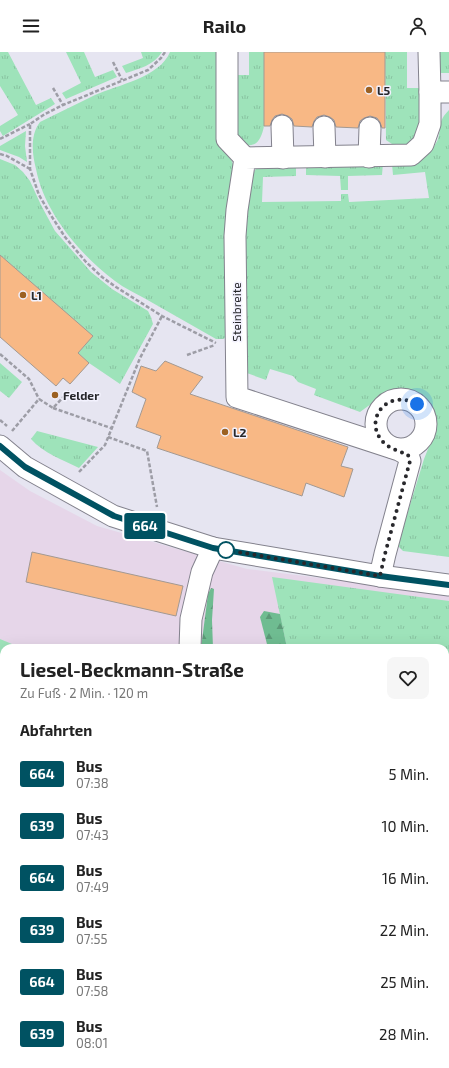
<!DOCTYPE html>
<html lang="de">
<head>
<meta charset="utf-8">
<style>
  body { margin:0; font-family:"Exo 2",sans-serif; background:#f6f6f6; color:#222; height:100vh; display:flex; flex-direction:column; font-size:15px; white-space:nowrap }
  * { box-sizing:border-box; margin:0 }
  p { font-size:13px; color:#767676 }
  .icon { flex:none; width:22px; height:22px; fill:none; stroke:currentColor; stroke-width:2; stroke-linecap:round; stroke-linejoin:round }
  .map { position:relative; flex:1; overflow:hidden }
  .side { position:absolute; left:0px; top:592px; width:449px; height:424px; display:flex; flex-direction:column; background:#fff; border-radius:12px 12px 0 0; box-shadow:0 4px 16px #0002 }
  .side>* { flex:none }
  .badge { padding:0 8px; border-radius:3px; font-size:14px; line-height:26px }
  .you { position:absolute; width:20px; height:20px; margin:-10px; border:3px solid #fff; border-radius:50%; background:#1a73e8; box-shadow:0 0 0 6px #1a73e833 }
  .map>.badge { position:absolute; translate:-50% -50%; box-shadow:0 0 0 2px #fff }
  h2 { padding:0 20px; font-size:15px; line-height:36px }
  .round { display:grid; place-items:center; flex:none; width:42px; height:42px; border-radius:8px; background:#f6f6f6 }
  .summary { display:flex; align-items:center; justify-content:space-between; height:68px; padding:0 20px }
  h1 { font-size:19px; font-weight:700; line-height:30px }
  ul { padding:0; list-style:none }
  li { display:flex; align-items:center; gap:12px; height:52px; padding:0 20px }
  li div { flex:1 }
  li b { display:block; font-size:15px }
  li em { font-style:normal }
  li .badge { min-width:44px; font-weight:700; text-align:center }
  header { display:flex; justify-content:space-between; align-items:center; height:52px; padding:0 20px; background:#fff; font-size:18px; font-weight:700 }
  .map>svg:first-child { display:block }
  .education { fill:#e6d6e9; fill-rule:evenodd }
  .grass { fill:url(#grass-tufts) }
  .forest { fill:url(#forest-firs) }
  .building { fill:#f8b885; stroke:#a39992 }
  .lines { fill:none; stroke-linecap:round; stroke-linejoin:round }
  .minor-casing { stroke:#83828d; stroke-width:23 }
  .path { stroke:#9d9da6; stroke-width:2.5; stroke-dasharray:4 2; stroke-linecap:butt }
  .minor { stroke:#fff; stroke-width:21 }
  .line-casing { stroke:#fff; stroke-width:9 }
  .line { stroke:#005262; stroke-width:6 }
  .walk { stroke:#28282c; stroke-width:4; stroke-dasharray:0 7.2 }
  .poi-dot { fill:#9c6122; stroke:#f3f2fe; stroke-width:1.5 }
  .stop-dot { fill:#fff; stroke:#005262; stroke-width:2 }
  .labels { text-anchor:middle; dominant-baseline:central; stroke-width:3; stroke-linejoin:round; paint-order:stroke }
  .poi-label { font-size:12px; font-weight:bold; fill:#28282c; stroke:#f3f2fe; text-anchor:start }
  .street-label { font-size:12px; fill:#28282c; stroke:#f3f2fe }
</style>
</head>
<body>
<header><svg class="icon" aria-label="menu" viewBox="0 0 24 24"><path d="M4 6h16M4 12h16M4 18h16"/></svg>Railo<svg class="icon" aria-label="person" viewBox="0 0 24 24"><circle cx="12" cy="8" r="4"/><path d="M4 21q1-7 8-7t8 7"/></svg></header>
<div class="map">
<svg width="449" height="1016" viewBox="0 0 449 1016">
  <defs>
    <pattern id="grass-tufts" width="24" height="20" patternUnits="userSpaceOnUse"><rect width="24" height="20" fill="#9ee3ba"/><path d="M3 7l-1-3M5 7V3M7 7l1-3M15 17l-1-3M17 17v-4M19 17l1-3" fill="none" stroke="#88c3a0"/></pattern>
    <pattern id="forest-firs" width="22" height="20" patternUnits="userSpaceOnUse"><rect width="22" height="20" fill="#6fbc91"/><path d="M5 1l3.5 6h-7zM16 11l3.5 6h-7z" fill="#5b9977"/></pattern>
  </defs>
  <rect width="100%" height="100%" fill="#e6e5f1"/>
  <path class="education" d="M0 418 30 439 97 474 247 517 449 542V1016H0ZM4 596H445V1012H4Z"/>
  <g class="grass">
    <path d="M0 0H8L36 53 51 46 55 52 3 84 0 79V74L18 63 0 34Z"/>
    <path d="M66 0H84L95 25 113 18 117 25 66 47 62 41 81 31Z"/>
    <path d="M141 0H162C154 13 139 17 126 21L122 14 143 6Z"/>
    <path d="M170 0H219L229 102 236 120 227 285 223 287H216C192 273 168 260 144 246 135 241 124 236 115 229 81 204 44 160 36 117 32 102 30 83 40 70 58 61 77 52 95 43 118 33 160 25 170 0Z"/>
    <path d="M249 0H264V74C261 90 254 99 237 89V23H249Z"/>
    <path d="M385 0H407V36H422V77L411 91 404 93 392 92 386 88Z"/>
    <rect x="436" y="0" width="13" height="21"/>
    <path d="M449 58V505L403 499 399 495V489L424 407 432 387 433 376 431 363 428 354 418 344 404 339 382 344 360 360 314 343 316 337 298 330 293 324 270 317 266 328 244 320 241 222 249 129 258 113 296 111V124L263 125 262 150 341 149V142H348L349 150 429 146 425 120 393 123 392 112C400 109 421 106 426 102 431 99 436 92 438 87 442 74 437 70 449 58Z"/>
    <path d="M26 79 25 94 27 110 19 105 0 98V94Z"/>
    <path d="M0 107 15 113 23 120 30 129 41 153 55 179 91 220 112 237 148 259 151 265 153 272 120 332 89 311 78 301 92 284 0 203Z"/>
    <path d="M306 111H383L382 123 348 124V138H341L340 124 306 123Z"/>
    <path d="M0 311 22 330 9 346 0 339Z"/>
    <path d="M37 379 98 395 79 416C63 408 43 401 31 387Z"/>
    <path d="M272 525 449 549V654H445V596H287Z"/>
    <path d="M0 587 12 592 181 593V596H4V604H0Z"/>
    <path d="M445 972 449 998V1016H405V1012H445Z"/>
    <rect x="167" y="1012" width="29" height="4"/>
    <path d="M245 1012H295L296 1016H246Z"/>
  </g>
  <g class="forest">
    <path d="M211 536 214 537 212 568 213 596H201L208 542Z"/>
    <path d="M264 559 280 562 287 596H268L260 565Z"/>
    <path d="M445 654H449V871L445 872Z"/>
  </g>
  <g class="building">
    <path d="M264 0H385V76H382L380 70 377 66 370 64 364 66 360 69 358 76 336 75 334 68 330 65 324 63 317 65 314 69 312 75 294 74 292 67 288 64 282 62 275 64 272 68 270 74H264Z"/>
    <path d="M0 203 93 284 78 301 89 311 70 332 63 326 56 334 0 285Z"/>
    <path d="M165 309 203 325 190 342 348 395 341 414 353 417 344 445 306 431 302 444 157 396 161 384 136 375 146 347 132 340 141 314 156 319Z"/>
    <path d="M32 500 183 534 176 564 26 530Z"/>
  </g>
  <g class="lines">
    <defs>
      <g id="minor">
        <path d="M227 0V87L245 106"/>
        <path d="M429 0 430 40"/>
        <path d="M282 74 283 106"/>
        <path d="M324 75 325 105"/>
        <path d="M369 105 370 76"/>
        <circle cx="401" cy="372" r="25"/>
        <path d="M0 394 25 415 113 464 213 496 380 524 449 533"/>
        <path d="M380 524 385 502 410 409 408 403 399 398 237 345 235 184 237 158 245 106 411 103 423 92 430 72V40H449"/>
        <path d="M190 596 191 567 202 520 213 496"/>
        <path d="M209 1012V1016"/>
      </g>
    </defs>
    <use href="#minor" class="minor-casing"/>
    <g class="path">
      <path d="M165 0 161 6 148 18 63 53 45 62 30 72V117L39 143 52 165 65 185 86 210 102 225 116 235 162 264 216 291"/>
      <path d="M113 10 122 28"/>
      <path d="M53 36 63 53"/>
      <path d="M0 87 30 72"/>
      <path d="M0 102 7 104 30 117"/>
      <path d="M0 302 29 327 39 347"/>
      <path d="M187 303 215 293"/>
      <path d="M53 356 111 376"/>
      <path d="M0 368 7 374"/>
      <path d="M12 379 39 347 53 356 70 338"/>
      <path d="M108 385 147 399 157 455"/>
      <path d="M79 420 105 393 140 306 162 264"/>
    </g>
    <use href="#minor" class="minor"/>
  </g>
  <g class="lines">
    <defs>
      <path id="line" d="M0 394 25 415 114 464 213 496 380 524 449 533"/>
    </defs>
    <use href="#line" class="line-casing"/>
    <use href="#line" class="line"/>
    <path class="walk" d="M226 498 380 524 385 502 410 409 408 403C400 399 390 397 384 391 362 369 386 336 417 352"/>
  </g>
  <g class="poi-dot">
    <circle cx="369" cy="38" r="4"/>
    <circle cx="23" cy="243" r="4"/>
    <circle cx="55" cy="343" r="4"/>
    <circle cx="225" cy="380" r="4"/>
  </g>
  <circle class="stop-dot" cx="226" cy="498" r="8"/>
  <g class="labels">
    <g class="poi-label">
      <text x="377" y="38">L5</text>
      <text x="31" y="243">L1</text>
      <text x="63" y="343">Felder</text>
      <text x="233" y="380">L2</text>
    </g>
    <g class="street-label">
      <text transform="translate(236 260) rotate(-90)">Steinbreite</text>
    </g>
  </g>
</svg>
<div class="you" style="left:417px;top:352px"></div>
<b class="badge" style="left:145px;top:474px;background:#005262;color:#fff">664</b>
<section class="side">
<div class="summary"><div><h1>Liesel-Beckmann-Straße</h1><p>Zu Fuß · 2 Min. · 120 m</p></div><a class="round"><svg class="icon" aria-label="heart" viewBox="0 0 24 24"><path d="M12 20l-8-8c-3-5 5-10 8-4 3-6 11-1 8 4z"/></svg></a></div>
<h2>Abfahrten</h2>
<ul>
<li><span class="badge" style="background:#005262;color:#fff">664</span><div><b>Bus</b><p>07:38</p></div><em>5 Min.</em></li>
<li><span class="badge" style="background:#005262;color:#fff">639</span><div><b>Bus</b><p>07:43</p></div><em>10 Min.</em></li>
<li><span class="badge" style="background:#005262;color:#fff">664</span><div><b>Bus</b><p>07:49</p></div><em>16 Min.</em></li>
<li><span class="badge" style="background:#005262;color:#fff">639</span><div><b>Bus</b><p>07:55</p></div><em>22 Min.</em></li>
<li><span class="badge" style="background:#005262;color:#fff">664</span><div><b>Bus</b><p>07:58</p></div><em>25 Min.</em></li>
<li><span class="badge" style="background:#005262;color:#fff">639</span><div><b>Bus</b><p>08:01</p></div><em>28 Min.</em></li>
</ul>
</section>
</div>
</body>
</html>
